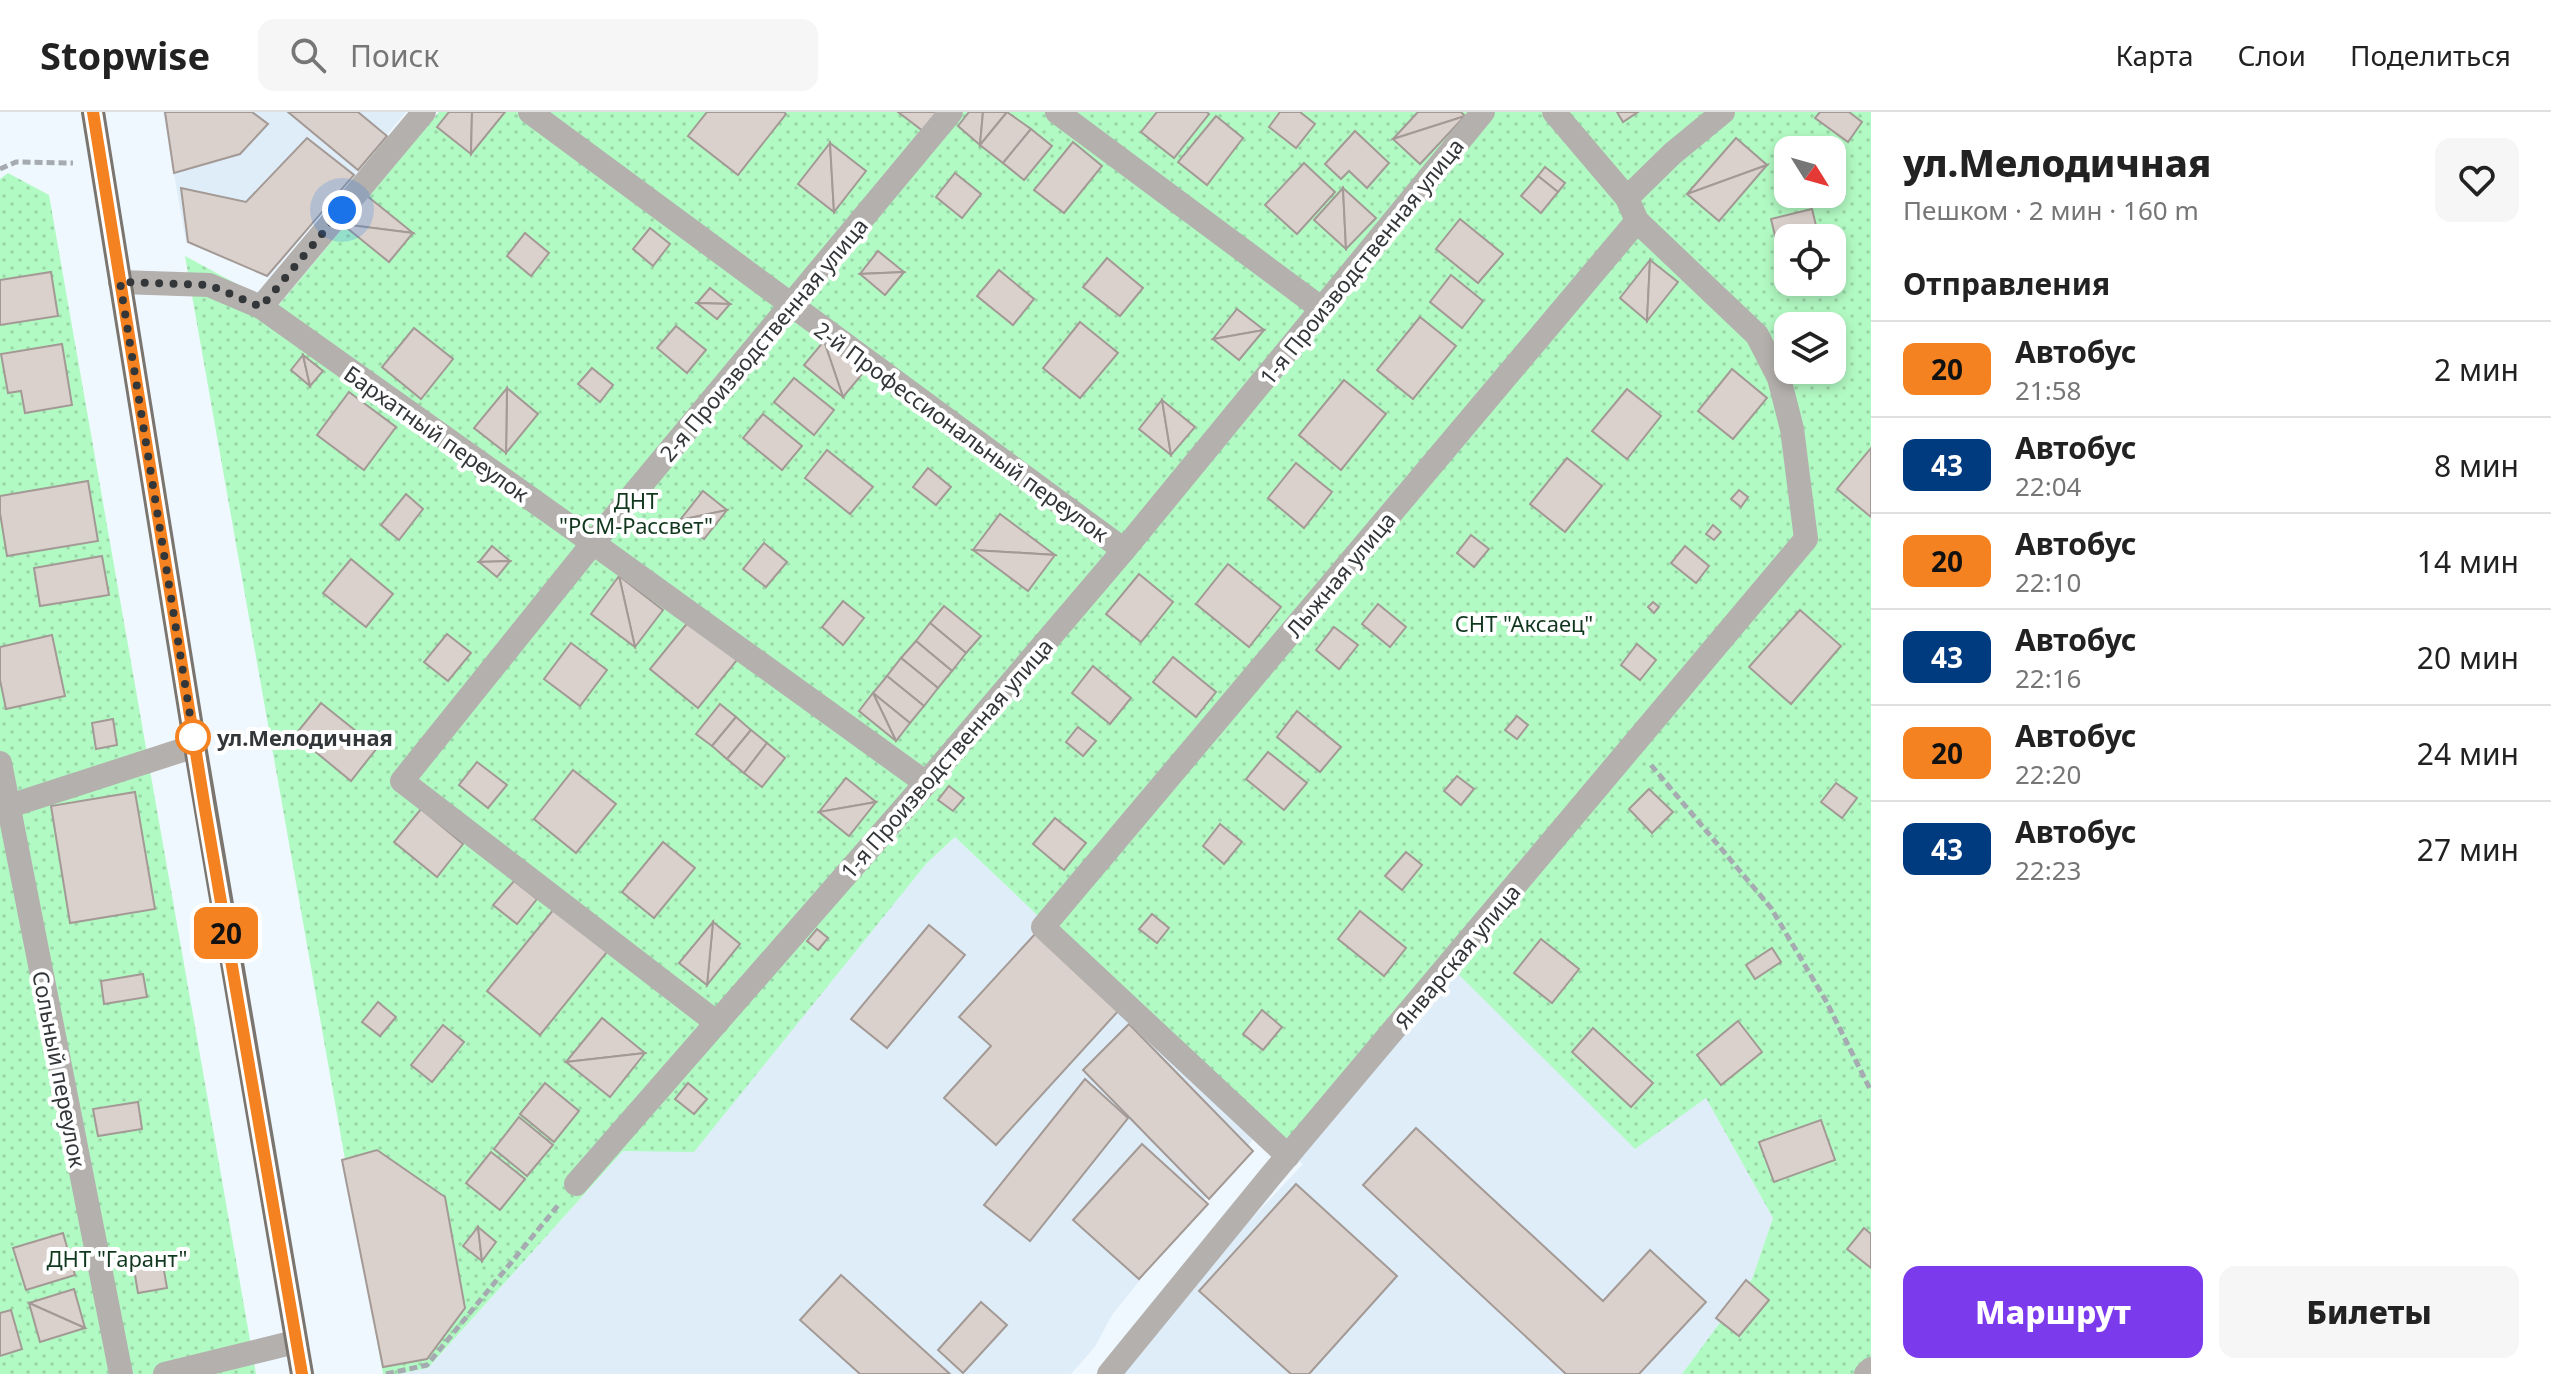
<!DOCTYPE html>
<html lang="ru">
<head>
<meta charset="utf-8">
<style>
  body { margin:0; font-family:"Noto Sans",sans-serif; background:#f6f6f6; color:#222; height:100vh; display:flex; flex-direction:column; font-size:30px; white-space:nowrap }
  * { box-sizing:border-box; margin:0 }
  p { font-size:26px; color:#767676 }
  .icon { flex:none; width:44px; height:44px; fill:none; stroke:currentColor; stroke-width:2; stroke-linecap:round; stroke-linejoin:round }
  .map { position:relative; flex:1; overflow:hidden }
  .panel { display:flex; flex-direction:column; background:#fff; width:680px }
  .panel>* { flex:none }
  .badge { padding:0 16px; border-radius:12px; font-size:28px; line-height:52px }
  .needle { width:52px; rotate:127deg }
  .tools { position:absolute; left:1774px; top:24px; display:grid; gap:16px }
  .tools a { display:grid; place-items:center; width:72px; height:72px; border-radius:16px; background:#fff; box-shadow:0 4px 12px #0003; font-size:40px }
  .you { position:absolute; width:40px; height:40px; margin:-20px; border:6px solid #fff; border-radius:50%; background:#1a73e8; box-shadow:0 0 0 12px #1a73e833 }
  .map>.badge { position:absolute; translate:-50% -50%; box-shadow:0 0 0 4px #fff }
  h2 { padding:0 32px; font-size:30px; line-height:72px }
  .round { display:grid; place-items:center; flex:none; width:84px; height:84px; border-radius:16px; background:#f6f6f6 }
  .headline { display:flex; align-items:center; justify-content:space-between; height:136px; padding:0 32px }
  h1 { font-size:38px; font-weight:800; line-height:60px }
  .cta { display:flex; gap:16px; margin-top:auto; padding:16px 32px }
  .cta a { flex:1; height:92px; border-radius:16px; background:#7c3aed; color:#fff; font-size:32px; font-weight:800; line-height:92px; text-align:center }
  .cta a+a { background:#f6f6f6; color:#222 }
  ul { padding:0; list-style:none }
  li { display:flex; align-items:center; gap:24px; height:96px; padding:0 32px; border-top:2px solid #e0e0e0 }
  li div { flex:1 }
  li b { display:block; font-size:30px }
  li em { font-style:normal }
  li .badge { min-width:88px; font-weight:700; text-align:center }
  header { display:flex; align-items:center; gap:48px; box-sizing:border-box; height:112px; padding:0 40px; background:#fff; border-bottom:2px solid #e0e0e0 }
  header strong { font-size:38px }
  nav { display:flex; gap:44px; margin-inline-start:auto; font-size:28px }
  .search { width:560px; height:72px; background:#f6f6f6; display:flex; align-items:center; gap:20px; box-sizing:border-box; padding:0 28px; border-radius:16px; color:#767676; font-size:30px }
  main { display:flex; flex:1; min-height:0 }
  .map>svg:first-child { display:block }
  .built { fill:#dfedf9 }
  .grass { fill:url(#grass-dots); fill-rule:evenodd }
  .building { fill:#dbd1cc; stroke:#a39995; stroke-width:2 }
  .lines { fill:none; stroke-linecap:round; stroke-linejoin:round }
  .path { stroke:#a5abb0; stroke-width:5; stroke-dasharray:8 4; stroke-linecap:butt }
  .minor { stroke:#b3b0ad; stroke-width:24 }
  .major { stroke:#7b7570; stroke-width:24 }
  .line-casing { stroke:#fff; stroke-width:18 }
  .line { stroke:#f58220; stroke-width:12 }
  .walk { stroke:#343739; stroke-width:8; stroke-dasharray:0 14.4 }
  .stop-dot { fill:#fff; stroke:#f58220; stroke-width:4 }
  .labels { text-anchor:middle; dominant-baseline:central; stroke-width:8; stroke-linejoin:round; paint-order:stroke }
  .street-label { font-size:22px; fill:#343739; stroke:#fff }
  .park-label { font-size:22px; fill:#11381e; stroke:#fff }
  .stop-label { font-size:22px; font-weight:bold; fill:#343739; stroke:#fff; text-anchor:start }
</style>
</head>
<body>
<header>
<strong>Stopwise</strong>
<div class="search"><svg class="icon" aria-label="search" viewBox="0 0 24 24"><circle cx="10" cy="10" r="6"/><path d="M15 15l6 6"/></svg>Поиск</div>
<nav><a>Карта</a><a>Слои</a><a>Поделиться</a></nav>
</header>
<main>
<div class="map">
<svg width="1871" height="1262" viewBox="0 0 1871 1262">
  <defs>
    <pattern id="grass-dots" width="8" height="8" patternUnits="userSpaceOnUse" patternTransform="scale(2)"><rect width="8" height="8" fill="#b2fac3"/><path d="M2 2h.1M6 6h.1" fill="none" stroke="#9ad7a8" stroke-width="1.8" stroke-linecap="round"/></pattern>
  </defs>
  <rect width="100%" height="100%" fill="#f0f8ff"/>
  <g class="built">
    <path d="M163 0H406L269 165 186 130Z"/>
    <path d="M955 725 1262 1016 1112 1203 1095 1235 1071 1262H398L428 1256 623 1039Z"/>
    <path d="M1452 842 1706 986 1773 1106 1752 1167 1682 1262H1110L1133 1233 1303 1052 1288 1041Z"/>
  </g>
  <g class="grass">
    <path d="M439 0H1871V1262H1682L1752 1167 1773 1106 1706 986 1635 1037 1448 852 1288 1041 955 725 926 752 694 1040 623 1039 428 1256 398 1262H383L185 144 278 194ZM1788 38H1832V82H1788ZM1788 126H1832V170H1788ZM1788 214H1832V258H1788Z"/>
    <path d="M8 61 49 83 256 1262H0V67Z"/>
  </g>
  <g class="building">
    <path d="M165 0H252L268 12 240 42 174 61Z"/>
    <path d="M288 0H358L387 24 358 58Z"/>
    <path d="M449 0H472L471 42 437 15Z"/>
    <path d="M472 0H505L471 42Z"/>
    <path d="M707 0H784L786 2 738 63 688 24Z"/>
    <path d="M898 0H938L923 19Z"/>
    <path d="M969 0H983L980 33 958 14Z"/>
    <path d="M983 0H1007L980 33Z"/>
    <path d="M1007 0 1031 17 1003 51 980 33Z"/>
    <path d="M1157 0H1207L1209 2 1174 46 1141 20Z"/>
    <path d="M1280 0H1300L1315 12 1296 36 1269 15Z"/>
    <path d="M1418 0H1461L1465 4 1393 27Z"/>
    <path d="M1617 0H1638L1623 10Z"/>
    <path d="M1820 0H1849L1862 10 1848 30 1815 6Z"/>
    <path d="M1216 4 1243 26 1207 73 1178 50Z"/>
    <path d="M1465 4 1420 52 1393 27Z"/>
    <path d="M1031 17 1052 34 1024 68 1003 51Z"/>
    <path d="M1355 19 1389 51 1367 76 1349 59 1341 67 1325 52Z"/>
    <path d="M307 26 354 63 267 164 188 130 181 76 246 90Z"/>
    <path d="M1736 26 1767 53 1687 82Z"/>
    <path d="M1073 30 1102 54 1064 101 1034 78Z"/>
    <path d="M830 31 834 100 798 72Z"/>
    <path d="M830 31 866 59 834 100Z"/>
    <path d="M1304 51 1335 80 1297 122 1265 93Z"/>
    <path d="M1767 53 1719 109 1687 82Z"/>
    <path d="M1545 55 1565 71 1558 80 1538 64Z"/>
    <path d="M955 61 981 82 962 106 936 85Z"/>
    <path d="M1538 64 1558 80 1541 101 1521 84Z"/>
    <path d="M1343 76 1346 137 1314 108Z"/>
    <path d="M1343 76 1376 106 1346 137Z"/>
    <path d="M366 83 413 121 342 112Z"/>
    <path d="M1812 97 1819 126H1788V151L1782 153 1771 107Z"/>
    <path d="M1460 107 1503 142 1478 171 1436 137Z"/>
    <path d="M342 112 413 121 389 150Z"/>
    <path d="M650 116 670 132 653 154 633 137Z"/>
    <path d="M525 121 549 141 531 164 507 144Z"/>
    <path d="M878 139 904 160 860 162Z"/>
    <path d="M1107 146 1143 176 1120 204 1083 175Z"/>
    <path d="M1650 148 1647 209 1620 186Z"/>
    <path d="M1650 148 1678 170 1647 209Z"/>
    <path d="M999 158 1034 187 1013 213 977 184Z"/>
    <path d="M51 160 58 204 0 213V168Z"/>
    <path d="M904 160 885 183 860 162Z"/>
    <path d="M1451 163 1483 189 1462 216 1430 190Z"/>
    <path d="M710 176 730 192 697 191Z"/>
    <path d="M697 191 730 192 717 207Z"/>
    <path d="M1237 197 1264 218 1213 227Z"/>
    <path d="M1420 205 1456 234 1413 287 1377 258Z"/>
    <path d="M1080 210 1118 241 1080 286 1043 256Z"/>
    <path d="M676 214 706 238 687 261 657 236Z"/>
    <path d="M414 216 453 247 421 287 382 255Z"/>
    <path d="M1264 218 1239 248 1213 227Z"/>
    <path d="M824 229 863 261 843 285Z"/>
    <path d="M824 229 843 285 804 253Z"/>
    <path d="M62 232 72 293 25 301 21 279 8 281 1 242Z"/>
    <path d="M303 243 310 274 291 258Z"/>
    <path d="M303 243 323 259 310 274Z"/>
    <path d="M592 256 613 273 600 290 578 272Z"/>
    <path d="M1732 257 1767 286 1733 327 1698 299Z"/>
    <path d="M794 266 834 298 814 323 774 290Z"/>
    <path d="M1344 268 1386 302 1341 358 1299 323Z"/>
    <path d="M507 276 538 302 506 341Z"/>
    <path d="M507 276 506 341 474 316Z"/>
    <path d="M1627 277 1661 304 1627 347 1592 319Z"/>
    <path d="M349 280 396 315 364 358 317 323Z"/>
    <path d="M1162 288 1171 343 1139 317Z"/>
    <path d="M1162 288 1195 315 1171 343Z"/>
    <path d="M763 302 802 334 782 358 743 326Z"/>
    <path d="M1871 336V405L1837 377Z"/>
    <path d="M827 338 873 375 850 402 805 366Z"/>
    <path d="M1567 346 1602 374 1565 420 1530 392Z"/>
    <path d="M1296 351 1332 380 1304 416 1268 386Z"/>
    <path d="M928 356 951 375 936 393 913 375Z"/>
    <path d="M88 369 98 429 7 444 0 401V384Z"/>
    <path d="M1739 378 1748 385 1741 395 1731 387Z"/>
    <path d="M703 379 727 398 680 408Z"/>
    <path d="M406 382 423 397 399 428 381 413Z"/>
    <path d="M727 398 704 427 680 408Z"/>
    <path d="M1000 402 1055 443 973 438Z"/>
    <path d="M1713 413 1721 420 1714 428 1706 422Z"/>
    <path d="M1471 423 1489 437 1474 455 1457 441Z"/>
    <path d="M764 431 787 450 766 475 743 457Z"/>
    <path d="M492 434 510 449 479 450Z"/>
    <path d="M1685 434 1709 454 1696 471 1671 451Z"/>
    <path d="M973 438 1055 443 1028 479Z"/>
    <path d="M102 444 109 483 40 494 34 456Z"/>
    <path d="M351 447 393 482 366 515 323 481Z"/>
    <path d="M510 449 497 465 479 450Z"/>
    <path d="M1228 452 1281 495 1249 535 1196 492Z"/>
    <path d="M1139 462 1173 490 1141 530 1106 502Z"/>
    <path d="M619 464 663 498 635 535Z"/>
    <path d="M619 464 635 535 591 502Z"/>
    <path d="M843 489 864 506 843 533 822 515Z"/>
    <path d="M1653 490 1659 495 1654 501 1648 495Z"/>
    <path d="M1378 492 1406 515 1390 535 1362 512Z"/>
    <path d="M944 494 981 524 966 541 930 511Z"/>
    <path d="M1800 498 1841 534 1791 592 1749 555Z"/>
    <path d="M689 509 737 548 698 596 650 557Z"/>
    <path d="M930 511 966 541 952 559 916 529Z"/>
    <path d="M1334 515 1358 533 1339 557 1316 538Z"/>
    <path d="M447 522 471 541 448 569 424 550Z"/>
    <path d="M52 523 65 584 6 597 0 568V535Z"/>
    <path d="M916 529 952 559 938 576 901 546Z"/>
    <path d="M571 531 607 558 580 594 544 567Z"/>
    <path d="M1637 532 1656 548 1640 568 1621 553Z"/>
    <path d="M1173 545 1216 580 1196 605 1153 570Z"/>
    <path d="M901 546 938 576 924 594 887 564Z"/>
    <path d="M1093 554 1131 586 1110 612 1072 581Z"/>
    <path d="M887 564 924 594 910 611 873 581Z"/>
    <path d="M873 581 910 611 896 629Z"/>
    <path d="M873 581 896 629 859 599Z"/>
    <path d="M321 591 377 636 351 669 295 623Z"/>
    <path d="M720 592 736 605 712 634 696 622Z"/>
    <path d="M1297 599 1341 635 1320 660 1277 625Z"/>
    <path d="M1517 604 1528 613 1517 627 1505 618Z"/>
    <path d="M736 605 751 618 727 647 712 634Z"/>
    <path d="M113 607 117 633 96 637 92 611Z"/>
    <path d="M1078 615 1096 629 1083 644 1066 630Z"/>
    <path d="M751 618 767 631 744 661 727 647Z"/>
    <path d="M767 631 785 646 762 675 744 661Z"/>
    <path d="M1268 640 1307 671 1284 698 1246 667Z"/>
    <path d="M477 650 507 673 488 696 459 673Z"/>
    <path d="M573 658 616 692 576 741 534 707Z"/>
    <path d="M1457 664 1474 677 1461 693 1444 679Z"/>
    <path d="M846 666 876 690 819 700Z"/>
    <path d="M1836 671 1857 686 1842 706 1821 690Z"/>
    <path d="M949 674 964 686 953 699 938 688Z"/>
    <path d="M1649 677 1673 700 1652 721 1629 697Z"/>
    <path d="M135 680 155 797 70 811 51 694Z"/>
    <path d="M876 690 849 724 819 700Z"/>
    <path d="M421 697 463 732 437 765 394 730Z"/>
    <path d="M1055 706 1086 731 1064 758 1033 732Z"/>
    <path d="M1220 712 1242 730 1224 752 1203 734Z"/>
    <path d="M663 730 695 756 654 806 622 780Z"/>
    <path d="M1406 740 1422 753 1402 778 1385 764Z"/>
    <path d="M514 769 537 787 517 812 493 793Z"/>
    <path d="M554 797 607 840 540 923 487 879Z"/>
    <path d="M1360 799 1406 836 1384 864 1338 827Z"/>
    <path d="M1152 802 1169 816 1157 831 1139 817Z"/>
    <path d="M713 810 740 832 707 873Z"/>
    <path d="M713 810 707 873 679 851Z"/>
    <path d="M929 813 965 843 887 936 851 907Z"/>
    <path d="M817 817 828 826 818 838 807 829Z"/>
    <path d="M1036 821 1120 897 996 1033 944 986 991 934 959 905Z"/>
    <path d="M1541 827 1579 857 1552 891 1514 861Z"/>
    <path d="M1772 836 1781 850 1755 867 1746 853Z"/>
    <path d="M143 862 147 885 104 892 101 869Z"/>
    <path d="M378 890 396 905 380 924 362 910Z"/>
    <path d="M1262 898 1282 915 1263 938 1243 922Z"/>
    <path d="M602 906 645 941 566 950Z"/>
    <path d="M1738 909 1762 940 1721 973 1697 943Z"/>
    <path d="M1129 912 1253 1039 1209 1087 1083 958Z"/>
    <path d="M443 913 464 930 432 970 411 953Z"/>
    <path d="M1593 916 1653 971 1631 995 1572 940Z"/>
    <path d="M645 941 610 985 566 950Z"/>
    <path d="M1085 967 1128 1006 1030 1129 984 1093Z"/>
    <path d="M545 971 579 999 554 1030 520 1002Z"/>
    <path d="M688 971 707 987 694 1002 675 987Z"/>
    <path d="M138 990 142 1017 98 1024 93 997Z"/>
    <path d="M519 1005 553 1033 527 1064 494 1037Z"/>
    <path d="M1821 1008 1835 1048 1774 1070 1759 1030Z"/>
    <path d="M1416 1016 1603 1189 1650 1138 1706 1190 1639 1262H1566L1363 1073Z"/>
    <path d="M1142 1032 1208 1092 1139 1167 1073 1108Z"/>
    <path d="M377 1038 445 1085 465 1196 427 1247 383 1255 342 1048Z"/>
    <path d="M491 1040 525 1067 500 1098 466 1071Z"/>
    <path d="M1296 1072 1397 1164 1309 1262H1291L1199 1179Z"/>
    <path d="M478 1115 482 1149 463 1134Z"/>
    <path d="M478 1115 496 1130 482 1149Z"/>
    <path d="M1864 1116 1871 1122V1156L1847 1137Z"/>
    <path d="M63 1121 75 1163 26 1178 13 1136Z"/>
    <path d="M162 1147 167 1176 138 1181 133 1151Z"/>
    <path d="M841 1163 950 1262H860L800 1208Z"/>
    <path d="M1746 1168 1769 1188 1739 1224 1716 1206Z"/>
    <path d="M74 1177 85 1216 29 1191Z"/>
    <path d="M981 1190 1007 1213 963 1261 938 1238Z"/>
    <path d="M29 1191 85 1216 40 1230Z"/>
    <path d="M11 1198 22 1237 0 1244V1201Z"/>
  </g>
  <g class="lines">
    <g class="path">
      <path d="M0 57 16 50 73 51"/>
      <path d="M1651 653 1771 796 1826 889 1871 979"/>
      <path d="M386 1262 427 1253 560 1091"/>
    </g>
    <g class="minor">
      <path d="M530 0 1124 438"/>
      <path d="M1057 0 1322 197"/>
      <path d="M1627 86 1672 42 1723 0"/>
      <path d="M120 170 209 173 261 195 593 431 926 671"/>
      <path d="M261 195 424 0"/>
      <path d="M0 651 121 1262"/>
      <path d="M0 697 195 634"/>
      <path d="M717 911 402 669 593 431 951 0"/>
      <path d="M1288 1044 1043 815 1637 109"/>
      <path d="M576 1072 926 671 1124 438 1483 0"/>
      <path d="M165 1262 295 1230"/>
      <path d="M1109 1262 1269 1066 1806 427 1792 317 1779 266 1757 223 1637 109 1627 86 1554 0"/>
      <path d="M1866 1262 1871 1257"/>
    </g>
    <path class="major" d="M93 0 195 634 302 1262"/>
  </g>
  <g class="lines">
    <defs>
      <path id="line" d="M93 0 205 697 302 1262"/>
    </defs>
    <use href="#line" class="line-casing"/>
    <use href="#line" class="line"/>
    <path class="walk" d="M193 625 195 634 120 170 209 173 261 195 342 98"/>
  </g>
  <circle class="stop-dot" cx="193" cy="625" r="16"/>
  <g class="labels">
    <g class="street-label">
      <text transform="translate(1361 149) rotate(-51)">1-я Производственная улица</text>
      <text transform="translate(763 227) rotate(-50)">2-я Производственная улица</text>
      <text transform="translate(962 319) rotate(36)">2-й Профессиональный переулок</text>
      <text transform="translate(437 321) rotate(35)">Бархатный переулок</text>
      <text transform="translate(1340 462) rotate(-50)">Лыжная улица</text>
      <text transform="translate(946 646) rotate(-49)">1-я Производственная улица</text>
      <text transform="translate(1457 844) rotate(-50)">Январская улица</text>
      <text transform="translate(60 957) rotate(79)">Сольный переулок</text>
    </g>
    <g class="park-label">
      <text x="636" y="388">ДНТ<tspan x="636" dy="25">"РСМ-Рассвет"</tspan></text>
      <text x="1524" y="511">СНТ "Аксаец"</text>
      <text x="117" y="1146">ДНТ "Гарант"</text>
    </g>
    <g class="stop-label">
      <text x="217" y="625">ул.Мелодичная</text>
    </g>
  </g>
</svg>
<div class="tools">
<a><svg class="needle" viewBox="-14 -14 28 28"><path d="M0-13l5 13h-10z" fill="#e53935"/><path d="M0 13l5-13h-10z" fill="#767676"/></svg></a>
<a><svg class="icon" aria-label="locate" viewBox="0 0 24 24"><circle cx="12" cy="12" r="6"/><path d="M12 2v4M12 18v4M2 12h4M18 12h4"/></svg></a>
<a><svg class="icon" aria-label="layers" viewBox="0 0 24 24"><path d="M12 4l9 5-9 5-9-5zM3 14l9 5 9-5"/></svg></a>
</div>
<div class="you" style="left:342px;top:98px"></div>
<b class="badge" style="left:226px;top:821px;background:#f58220;color:#111">20</b>
</div>
<section class="panel">
<div class="headline"><div><h1>ул.Мелодичная</h1><p>Пешком · 2 мин · 160 m</p></div><a class="round"><svg class="icon" aria-label="heart" viewBox="0 0 24 24"><path d="M12 20l-8-8c-3-5 5-10 8-4 3-6 11-1 8 4z"/></svg></a></div>
<h2>Отправления</h2>
<ul>
<li><span class="badge" style="background:#f58220;color:#111">20</span><div><b>Автобус</b><p>21:58</p></div><em>2 мин</em></li>
<li><span class="badge" style="background:#003b80;color:#fff">43</span><div><b>Автобус</b><p>22:04</p></div><em>8 мин</em></li>
<li><span class="badge" style="background:#f58220;color:#111">20</span><div><b>Автобус</b><p>22:10</p></div><em>14 мин</em></li>
<li><span class="badge" style="background:#003b80;color:#fff">43</span><div><b>Автобус</b><p>22:16</p></div><em>20 мин</em></li>
<li><span class="badge" style="background:#f58220;color:#111">20</span><div><b>Автобус</b><p>22:20</p></div><em>24 мин</em></li>
<li><span class="badge" style="background:#003b80;color:#fff">43</span><div><b>Автобус</b><p>22:23</p></div><em>27 мин</em></li>
</ul>
<div class="cta"><a>Маршрут</a><a>Билеты</a></div>
</section>
</main>
</body>
</html>
